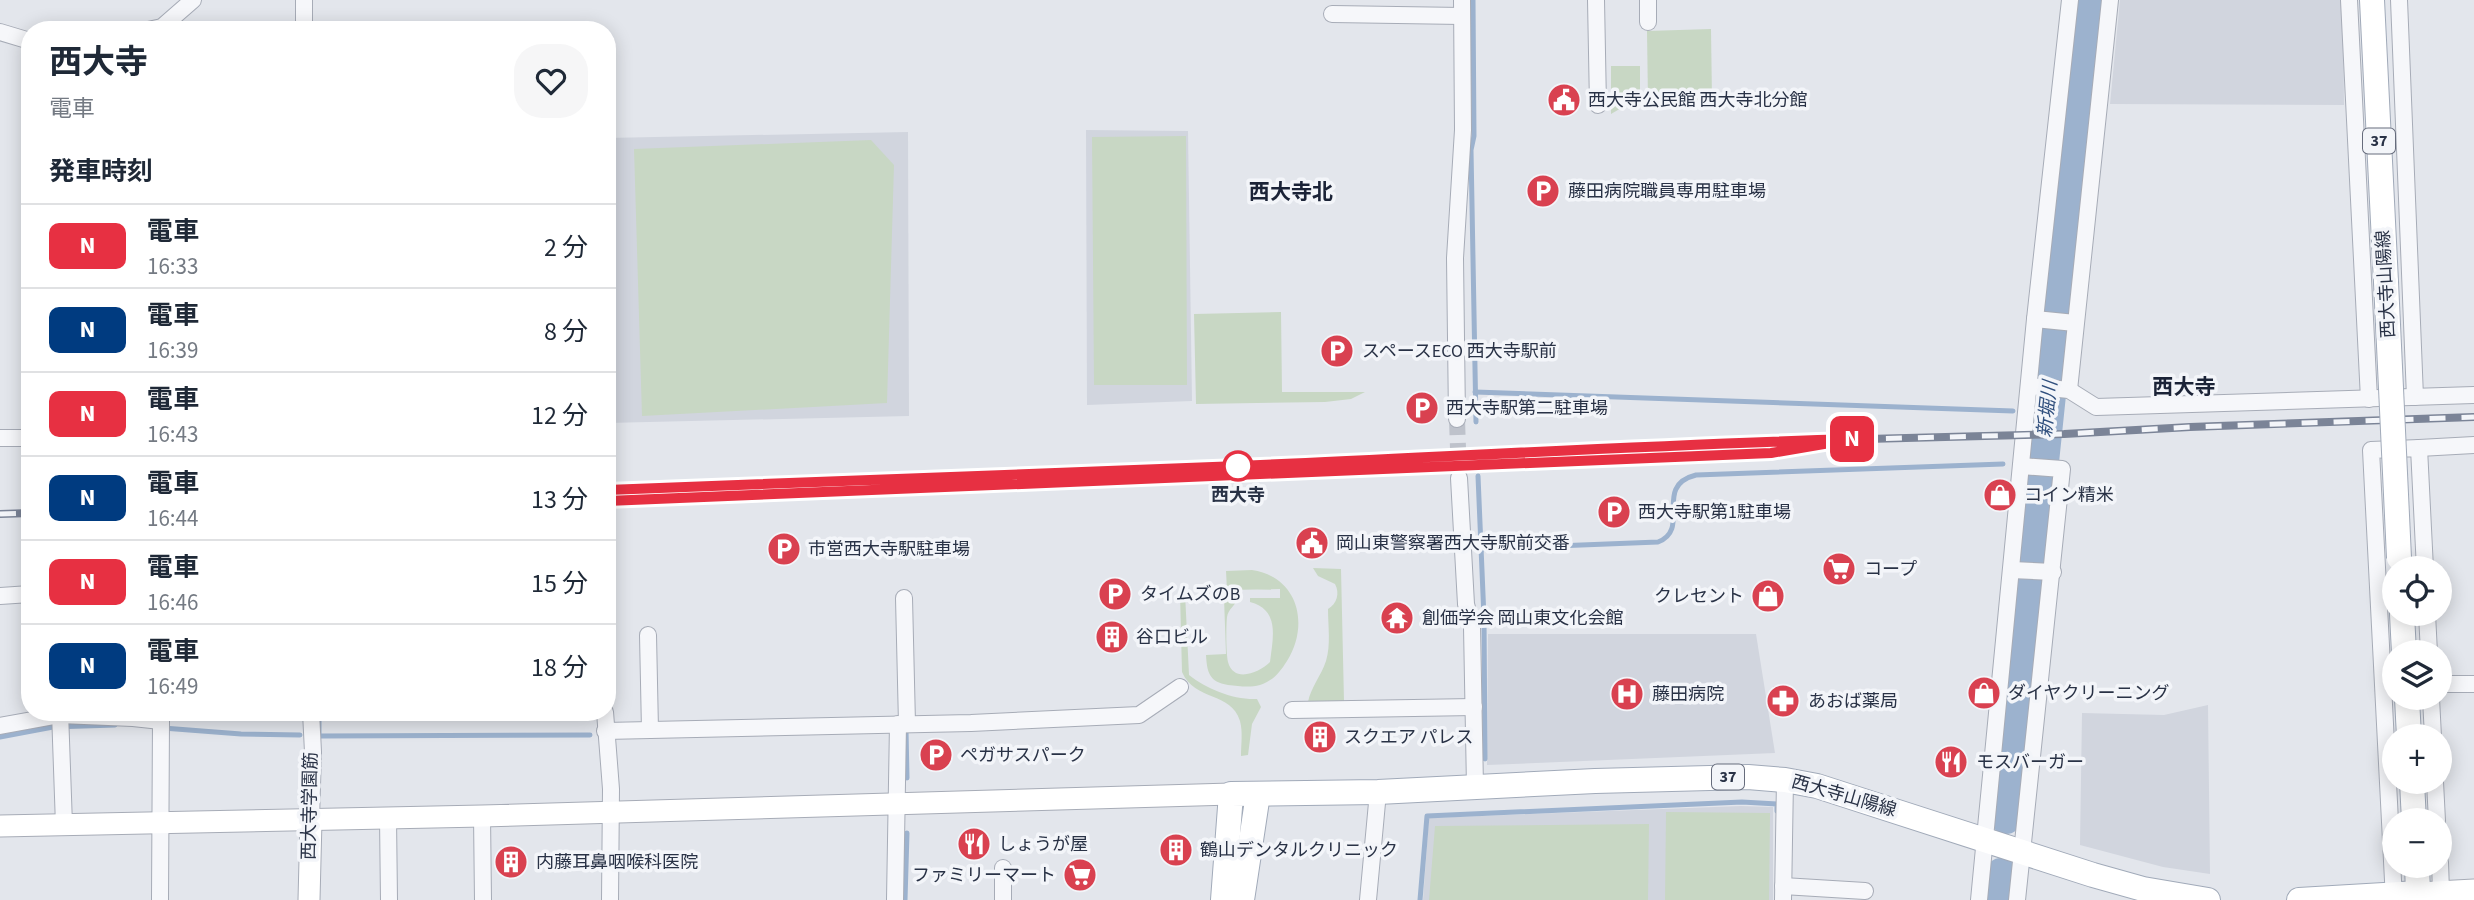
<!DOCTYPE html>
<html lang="ja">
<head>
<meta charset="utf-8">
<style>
  body { margin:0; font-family:"Source Sans 3","Noto Sans JP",sans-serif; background:#f6f6f7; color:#1f2937; height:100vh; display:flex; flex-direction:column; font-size:26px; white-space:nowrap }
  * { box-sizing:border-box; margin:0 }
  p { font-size:23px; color:#747a83 }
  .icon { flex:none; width:38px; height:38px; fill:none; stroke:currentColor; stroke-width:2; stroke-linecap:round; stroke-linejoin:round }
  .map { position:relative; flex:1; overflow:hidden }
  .sheet { position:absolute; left:21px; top:21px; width:595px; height:700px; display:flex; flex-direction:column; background:#fff; border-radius:28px; box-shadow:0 4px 18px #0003 }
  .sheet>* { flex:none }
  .badge { padding:0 14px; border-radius:10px; font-size:24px; line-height:46px }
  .controls { position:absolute; left:2382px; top:556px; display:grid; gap:14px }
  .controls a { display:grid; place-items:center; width:70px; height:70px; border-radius:50%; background:#fff; box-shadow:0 4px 18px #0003; font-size:35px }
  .map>.badge { position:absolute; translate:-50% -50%; box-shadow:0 0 0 4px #fff }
  h2 { padding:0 28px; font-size:26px; line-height:63px }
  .round { display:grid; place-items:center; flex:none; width:74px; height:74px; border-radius:28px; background:#f6f6f7 }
  .summary { display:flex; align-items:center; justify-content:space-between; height:119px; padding:0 28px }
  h1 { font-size:33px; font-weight:700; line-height:52px }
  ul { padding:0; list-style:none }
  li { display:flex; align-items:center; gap:21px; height:84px; padding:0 28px; border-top:2px solid #e0e1e3 }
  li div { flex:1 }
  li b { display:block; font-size:26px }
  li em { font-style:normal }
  li .badge { min-width:77px; font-weight:700; text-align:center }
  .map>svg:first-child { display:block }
  .built { fill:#d1d5de }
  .green { fill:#c8d7c4 }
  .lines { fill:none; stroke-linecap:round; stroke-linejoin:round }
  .stream { stroke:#9cb2ce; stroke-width:5 }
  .river { stroke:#9cb2ce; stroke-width:32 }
  .street-tunnel { stroke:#bec2cb; stroke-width:16; stroke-dasharray:16 8; stroke-linecap:butt }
  .street-casing { stroke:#a7acb7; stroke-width:18 }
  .secondary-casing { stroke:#a7acb7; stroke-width:23 }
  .primary-casing { stroke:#a1aab9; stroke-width:26 }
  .street { stroke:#f6f7fa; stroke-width:16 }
  .secondary { stroke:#fff; stroke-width:21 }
  .primary { stroke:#fff; stroke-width:24 }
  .rail-casing { stroke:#7b8497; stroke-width:8 }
  .rail { stroke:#f3f5f9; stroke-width:5; stroke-dasharray:16; stroke-linecap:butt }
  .primary-bridge-casing { stroke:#a1aab9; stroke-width:26; stroke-linecap:butt }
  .primary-bridge { stroke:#fff; stroke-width:24 }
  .line-casing { stroke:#fff; stroke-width:16 }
  .line { stroke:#e73042; stroke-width:10 }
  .stop-dot { fill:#fff; stroke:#e73042; stroke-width:3.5 }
  .labels { text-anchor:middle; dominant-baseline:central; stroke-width:7; stroke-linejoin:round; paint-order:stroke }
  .shield { fill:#f3f5f9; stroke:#666c7c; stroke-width:2 }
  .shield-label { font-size:16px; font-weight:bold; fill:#293246 }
  .poi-label { font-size:18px; fill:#293246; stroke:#f3f5f9; text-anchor:start }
  .street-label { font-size:18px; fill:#293246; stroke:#f3f5f9 }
  .stop-label { font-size:18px; font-weight:bold; fill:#293246; stroke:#f3f5f9 }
  .water-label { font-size:19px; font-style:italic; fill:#304f7d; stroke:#f3f5f9 }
  .quarter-label { font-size:21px; font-weight:bold; fill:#1b2337; stroke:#f3f5f9 }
</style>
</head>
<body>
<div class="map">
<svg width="2474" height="900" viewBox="0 0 2474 900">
  <rect width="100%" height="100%" fill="#e3e6ec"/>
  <g class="built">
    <path d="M2120 0H2343L2344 105 2110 104Z"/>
    <path d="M1086 130 1188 131 1192 401 1087 405Z"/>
    <path d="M908 132 909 416 607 423V138Z"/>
    <path d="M1488 634H1756L1775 753 1487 765Z"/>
    <path d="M2208 705 2210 874 2163 867 2080 845 2082 713 2164 715Z"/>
    <path d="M1741 806 1773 807V900H1423L1429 818Z"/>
  </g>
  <g class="green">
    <path d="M1711 29 1712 100 1648 102 1647 31Z"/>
    <path d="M1611 66H1640V97L1611 114Z"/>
    <path d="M1186 136 1187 385H1094L1092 137Z"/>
    <path d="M871 140 894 165 887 403 642 416 634 149Z"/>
    <path d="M1281 312 1282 392H1365L1351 399 1325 402 1196 404 1194 314Z"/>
    <path d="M1313 568 1341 569 1344 701 1308 702C1311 687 1321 676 1326 661 1331 645 1328 626 1328 609 1337 604 1340 593 1335 584L1318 576Z"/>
    <path d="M1252 570C1298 577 1310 624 1287 661 1280 672 1273 681 1260 685 1249 688 1239 686 1228 685 1209 682 1207 672 1206 655L1226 654 1224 598H1238C1236 605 1228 609 1227 617 1226 627 1226 653 1228 662 1234 684 1260 672 1270 662 1273 637 1280 610 1250 602V598H1280V589L1227 590 1226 571Z"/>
    <path d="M1180 593H1185L1189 675C1207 689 1233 700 1257 699L1261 707 1252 724 1248 755 1241 756C1241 745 1243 732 1240 721 1231 691 1195 702 1182 672Z"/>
    <path d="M1666 812 1770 813 1769 900H1665Z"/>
    <path d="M1649 824 1648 900H1429L1435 826Z"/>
  </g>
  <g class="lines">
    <g class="stream">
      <path d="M1473 0 1474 136 1471 150 1476 422"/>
      <path d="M1475 392 2013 411"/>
      <path d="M2038 412 2048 413"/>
      <path d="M1478 476 1484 618 1485 759"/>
      <path d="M1481 549 1658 542C1692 529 1652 486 1696 475L2003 464"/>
      <path d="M319 712V736L590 735"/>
      <path d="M163 728 241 734 300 735"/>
      <path d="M904 730H906L907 778"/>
      <path d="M0 737 53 727 115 725"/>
      <path d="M905 900 907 833"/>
      <path d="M1420 900 1427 816 1742 802 1777 804V811"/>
    </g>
    <g class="river">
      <path d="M2006 818 2091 0"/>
      <path d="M1998 900 2001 874"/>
    </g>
    <path class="street-tunnel" d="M1457 419 1459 478"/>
    <defs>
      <g id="street">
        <path d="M304 0V30"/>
        <path d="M1596 0 1598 105"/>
        <path d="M1648 0V22"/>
        <path d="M2349 0 2369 399"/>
        <path d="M2399 0 2415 397"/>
        <path d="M1332 14 1462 16"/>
        <path d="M148 30 162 27 193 0"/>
        <path d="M0 32 30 41"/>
        <path d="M2035 319 2075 323"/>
        <path d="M2029 386 2069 390 2096 407 2474 395"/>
        <path d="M2069 390 2110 0"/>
        <path d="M1457 419 1455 258 1463 130 1462 0"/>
        <path d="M0 438H30"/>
        <path d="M2419 448 2474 445"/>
        <path d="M1459 478 1466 604 1472 627 1475 787"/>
        <path d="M2012 570 2053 572"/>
        <path d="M0 596 30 594"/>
        <path d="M904 598 907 724"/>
        <path d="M2427 614 2429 653"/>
        <path d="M648 635 650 730"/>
        <path d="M2440 684H2474"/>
        <path d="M2431 698 2433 737"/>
        <path d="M1292 710 1474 707"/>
        <path d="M60 712 64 825"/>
        <path d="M311 712 313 752 311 820"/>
        <path d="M605 712 611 789 610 900"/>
        <path d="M0 726 60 715 133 718 161 721 160 900"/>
        <path d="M605 731 971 723 1139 715 1180 687"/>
        <path d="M2435 782 2437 821"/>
        <path d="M482 816 483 900"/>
        <path d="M388 818 389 900"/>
        <path d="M2440 862 2441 892"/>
        <path d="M1003 868V900"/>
        <path d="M1783 886 1865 891"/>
        <path d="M895 900 898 724"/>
        <path d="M1368 900 1378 792"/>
        <path d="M1783 900 1785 780"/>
        <path d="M1979 900 2035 319 2070 0"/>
        <path d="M2017 900 2062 469 2021 466"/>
        <path d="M2394 900 2371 450 2419 448 2425 569"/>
      </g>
      <g id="secondary">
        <path d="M0 826 482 816 1231 794"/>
        <path d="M2418 893 2474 890"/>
        <path d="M309 900 311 820"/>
      </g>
      <g id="primary">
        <path d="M2372 0 2386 282"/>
        <path d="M2402 614 2404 653"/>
        <path d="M2407 698 2409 737"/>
        <path d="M2412 782 2414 821"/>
        <path d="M1223 900 1231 794 1378 792 1595 781 1748 777 1785 780 1817 786 2093 875 2143 889 2208 900"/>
        <path d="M1242 900 1258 794"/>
        <path d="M2299 900 2418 893 2417 866"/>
      </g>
    </defs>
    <use href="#street" class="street-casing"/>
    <use href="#secondary" class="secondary-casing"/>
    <use href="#primary" class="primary-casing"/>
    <use href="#street" class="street"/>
    <use href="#secondary" class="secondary"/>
    <use href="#primary" class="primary"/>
    <defs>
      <g id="rail">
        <path d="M1417 468 1771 452 1794 449"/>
        <path d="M607 490 805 481 1237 466 1668 444 2064 434 2190 427 2474 417"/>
        <path d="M607 501 1109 481"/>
        <path d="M0 514 30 513"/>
      </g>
    </defs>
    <use href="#rail" class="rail-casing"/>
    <use href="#rail" class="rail"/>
    <defs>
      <path id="primary-bridge" d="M2386 282 2399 558"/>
    </defs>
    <use href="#primary-bridge" class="primary-bridge-casing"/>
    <use href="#primary-bridge" class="primary-bridge"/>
  </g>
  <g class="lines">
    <defs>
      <path id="line" d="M607 490C818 480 1029 475 1239 466 1444 457 1648 445 1853 439L1771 453 607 501"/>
    </defs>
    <use href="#line" class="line-casing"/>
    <use href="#line" class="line"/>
  </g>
  <defs>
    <symbol id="civic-disc" viewBox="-11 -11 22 22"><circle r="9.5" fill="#d94150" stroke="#f3f5f9"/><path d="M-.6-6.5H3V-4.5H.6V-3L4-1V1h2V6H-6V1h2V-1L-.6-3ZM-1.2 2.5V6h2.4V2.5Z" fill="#fff"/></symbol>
    <symbol id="parking-disc" viewBox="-11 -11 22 22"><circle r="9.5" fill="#d94150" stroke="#f3f5f9"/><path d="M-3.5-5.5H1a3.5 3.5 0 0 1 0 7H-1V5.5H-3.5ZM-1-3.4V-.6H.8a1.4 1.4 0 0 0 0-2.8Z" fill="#fff"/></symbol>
    <symbol id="shop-disc" viewBox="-11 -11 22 22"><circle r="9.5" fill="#d94150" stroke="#f3f5f9"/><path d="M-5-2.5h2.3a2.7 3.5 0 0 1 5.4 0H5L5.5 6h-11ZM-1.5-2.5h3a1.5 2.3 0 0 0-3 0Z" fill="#fff"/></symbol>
    <symbol id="supermarket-disc" viewBox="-11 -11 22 22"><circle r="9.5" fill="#d94150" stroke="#f3f5f9"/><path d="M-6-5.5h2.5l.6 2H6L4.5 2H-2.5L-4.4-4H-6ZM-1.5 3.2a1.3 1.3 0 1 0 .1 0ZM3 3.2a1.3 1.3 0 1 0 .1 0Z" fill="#fff"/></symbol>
    <symbol id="temple-disc" viewBox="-11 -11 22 22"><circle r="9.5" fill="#d94150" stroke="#f3f5f9"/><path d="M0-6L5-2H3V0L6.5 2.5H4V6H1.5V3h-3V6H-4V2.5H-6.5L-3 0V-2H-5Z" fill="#fff"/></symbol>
    <symbol id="building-disc" viewBox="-11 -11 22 22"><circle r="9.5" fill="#d94150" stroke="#f3f5f9"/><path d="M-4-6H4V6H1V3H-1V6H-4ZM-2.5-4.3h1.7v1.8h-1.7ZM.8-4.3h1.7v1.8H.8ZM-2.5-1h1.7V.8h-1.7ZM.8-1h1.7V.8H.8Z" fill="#fff"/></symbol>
    <symbol id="hospital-disc" viewBox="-11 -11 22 22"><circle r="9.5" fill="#d94150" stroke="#f3f5f9"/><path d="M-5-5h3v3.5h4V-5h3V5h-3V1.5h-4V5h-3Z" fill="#fff"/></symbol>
    <symbol id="pharmacy-disc" viewBox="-11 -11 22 22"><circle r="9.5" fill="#d94150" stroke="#f3f5f9"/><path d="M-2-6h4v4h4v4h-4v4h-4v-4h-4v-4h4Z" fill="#fff"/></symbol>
    <symbol id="restaurant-disc" viewBox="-11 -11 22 22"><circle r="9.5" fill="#d94150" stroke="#f3f5f9"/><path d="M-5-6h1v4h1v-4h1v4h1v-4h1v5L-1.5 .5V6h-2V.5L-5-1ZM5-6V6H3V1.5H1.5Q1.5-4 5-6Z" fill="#fff"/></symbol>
  </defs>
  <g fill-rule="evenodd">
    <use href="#civic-disc" x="1545" y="81" width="38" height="38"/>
    <use href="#parking-disc" x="1524" y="172" width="38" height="38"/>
    <use href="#parking-disc" x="1318" y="332" width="38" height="38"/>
    <use href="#parking-disc" x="1403" y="389" width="38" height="38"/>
    <use href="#shop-disc" x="1981" y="476" width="38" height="38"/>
    <use href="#parking-disc" x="1595" y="493" width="38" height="38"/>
    <use href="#civic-disc" x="1293" y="524" width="38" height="38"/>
    <use href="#parking-disc" x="765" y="530" width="38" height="38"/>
    <use href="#supermarket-disc" x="1820" y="550" width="38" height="38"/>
    <use href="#parking-disc" x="1096" y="575" width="38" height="38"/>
    <use href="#shop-disc" x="1749" y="577" width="38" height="38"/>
    <use href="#temple-disc" x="1378" y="599" width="38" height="38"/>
    <use href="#building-disc" x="1093" y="618" width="38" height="38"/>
    <use href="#shop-disc" x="1965" y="674" width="38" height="38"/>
    <use href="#hospital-disc" x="1608" y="675" width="38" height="38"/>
    <use href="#pharmacy-disc" x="1764" y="682" width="38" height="38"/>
    <use href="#building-disc" x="1301" y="718" width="38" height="38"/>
    <use href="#parking-disc" x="917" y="736" width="38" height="38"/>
    <use href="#restaurant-disc" x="1932" y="743" width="38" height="38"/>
    <use href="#restaurant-disc" x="955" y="825" width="38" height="38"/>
    <use href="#building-disc" x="1157" y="831" width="38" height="38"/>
    <use href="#building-disc" x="492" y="843" width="38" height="38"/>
    <use href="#supermarket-disc" x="1061" y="856" width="38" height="38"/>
  </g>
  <circle class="stop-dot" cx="1238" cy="466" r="14"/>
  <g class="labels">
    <g class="shield">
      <rect x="2363" y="128.5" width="32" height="25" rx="5"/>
      <rect x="1712" y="764.5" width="32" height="25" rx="5"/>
    </g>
    <g class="shield-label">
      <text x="2379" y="141">37</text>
      <text x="1728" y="777">37</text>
    </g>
    <g class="poi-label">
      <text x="1588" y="100">西大寺公民館 西大寺北分館</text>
      <text x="1568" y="191">藤田病院職員専用駐車場</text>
      <text x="1362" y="351">スペースECO 西大寺駅前</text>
      <text x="1446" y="408">西大寺駅第二駐車場</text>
      <text x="2024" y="495">コイン精米</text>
      <text x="1638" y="512">西大寺駅第1駐車場</text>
      <text x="1336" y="543">岡山東警察署西大寺駅前交番</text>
      <text x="808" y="549">市営西大寺駅駐車場</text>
      <text x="1864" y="569">コープ</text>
      <text x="1140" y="594">タイムズのB</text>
      <text x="1744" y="596" text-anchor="end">クレセント</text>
      <text x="1422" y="618">創価学会 岡山東文化会館</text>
      <text x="1136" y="637">谷口ビル</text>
      <text x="2008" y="693">ダイヤクリーニング</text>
      <text x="1652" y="694">藤田病院</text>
      <text x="1808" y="701">あおば薬局</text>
      <text x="1344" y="737">スクエア パレス</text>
      <text x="960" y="755">ペガサスパーク</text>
      <text x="1976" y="762">モスバーガー</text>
      <text x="998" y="844">しょうが屋</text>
      <text x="1200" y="850">鶴山デンタルクリニック</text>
      <text x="536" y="862">内藤耳鼻咽喉科医院</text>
      <text x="1056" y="875" text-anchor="end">ファミリーマート</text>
    </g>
    <g class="street-label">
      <text transform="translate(2386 284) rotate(-93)">西大寺山陽線</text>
      <text transform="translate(1844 796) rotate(16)">西大寺山陽線</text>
      <text transform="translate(310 806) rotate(-89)">西大寺学園筋</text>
    </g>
    <g class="stop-label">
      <text x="1238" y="495">西大寺</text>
    </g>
    <g class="water-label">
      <text transform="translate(2048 409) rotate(-84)">新堀川</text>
    </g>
    <g class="quarter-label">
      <text x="1291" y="192">西大寺北</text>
      <text x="2184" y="387">西大寺</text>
    </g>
  </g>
</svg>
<div class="controls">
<a><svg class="icon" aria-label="locate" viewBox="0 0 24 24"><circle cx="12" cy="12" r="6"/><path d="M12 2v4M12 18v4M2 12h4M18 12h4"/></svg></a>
<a><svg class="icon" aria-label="layers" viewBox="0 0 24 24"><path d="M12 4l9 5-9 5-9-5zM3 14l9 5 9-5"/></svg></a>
<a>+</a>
<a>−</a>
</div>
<b class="badge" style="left:1852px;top:439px;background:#e73042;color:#fff">N</b>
<section class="sheet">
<div class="summary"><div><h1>西大寺</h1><p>電車</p></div><a class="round"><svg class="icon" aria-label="heart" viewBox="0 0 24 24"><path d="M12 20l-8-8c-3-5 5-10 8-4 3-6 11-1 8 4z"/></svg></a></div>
<h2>発車時刻</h2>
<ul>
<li><span class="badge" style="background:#e73042;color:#fff">N</span><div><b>電車</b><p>16:33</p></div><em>2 分</em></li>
<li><span class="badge" style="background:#003b80;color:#fff">N</span><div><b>電車</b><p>16:39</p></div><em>8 分</em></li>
<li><span class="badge" style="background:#e73042;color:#fff">N</span><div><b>電車</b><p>16:43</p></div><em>12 分</em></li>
<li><span class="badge" style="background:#003b80;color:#fff">N</span><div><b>電車</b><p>16:44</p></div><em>13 分</em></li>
<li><span class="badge" style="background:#e73042;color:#fff">N</span><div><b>電車</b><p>16:46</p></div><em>15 分</em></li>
<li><span class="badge" style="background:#003b80;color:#fff">N</span><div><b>電車</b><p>16:49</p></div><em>18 分</em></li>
</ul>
</section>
</div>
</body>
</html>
